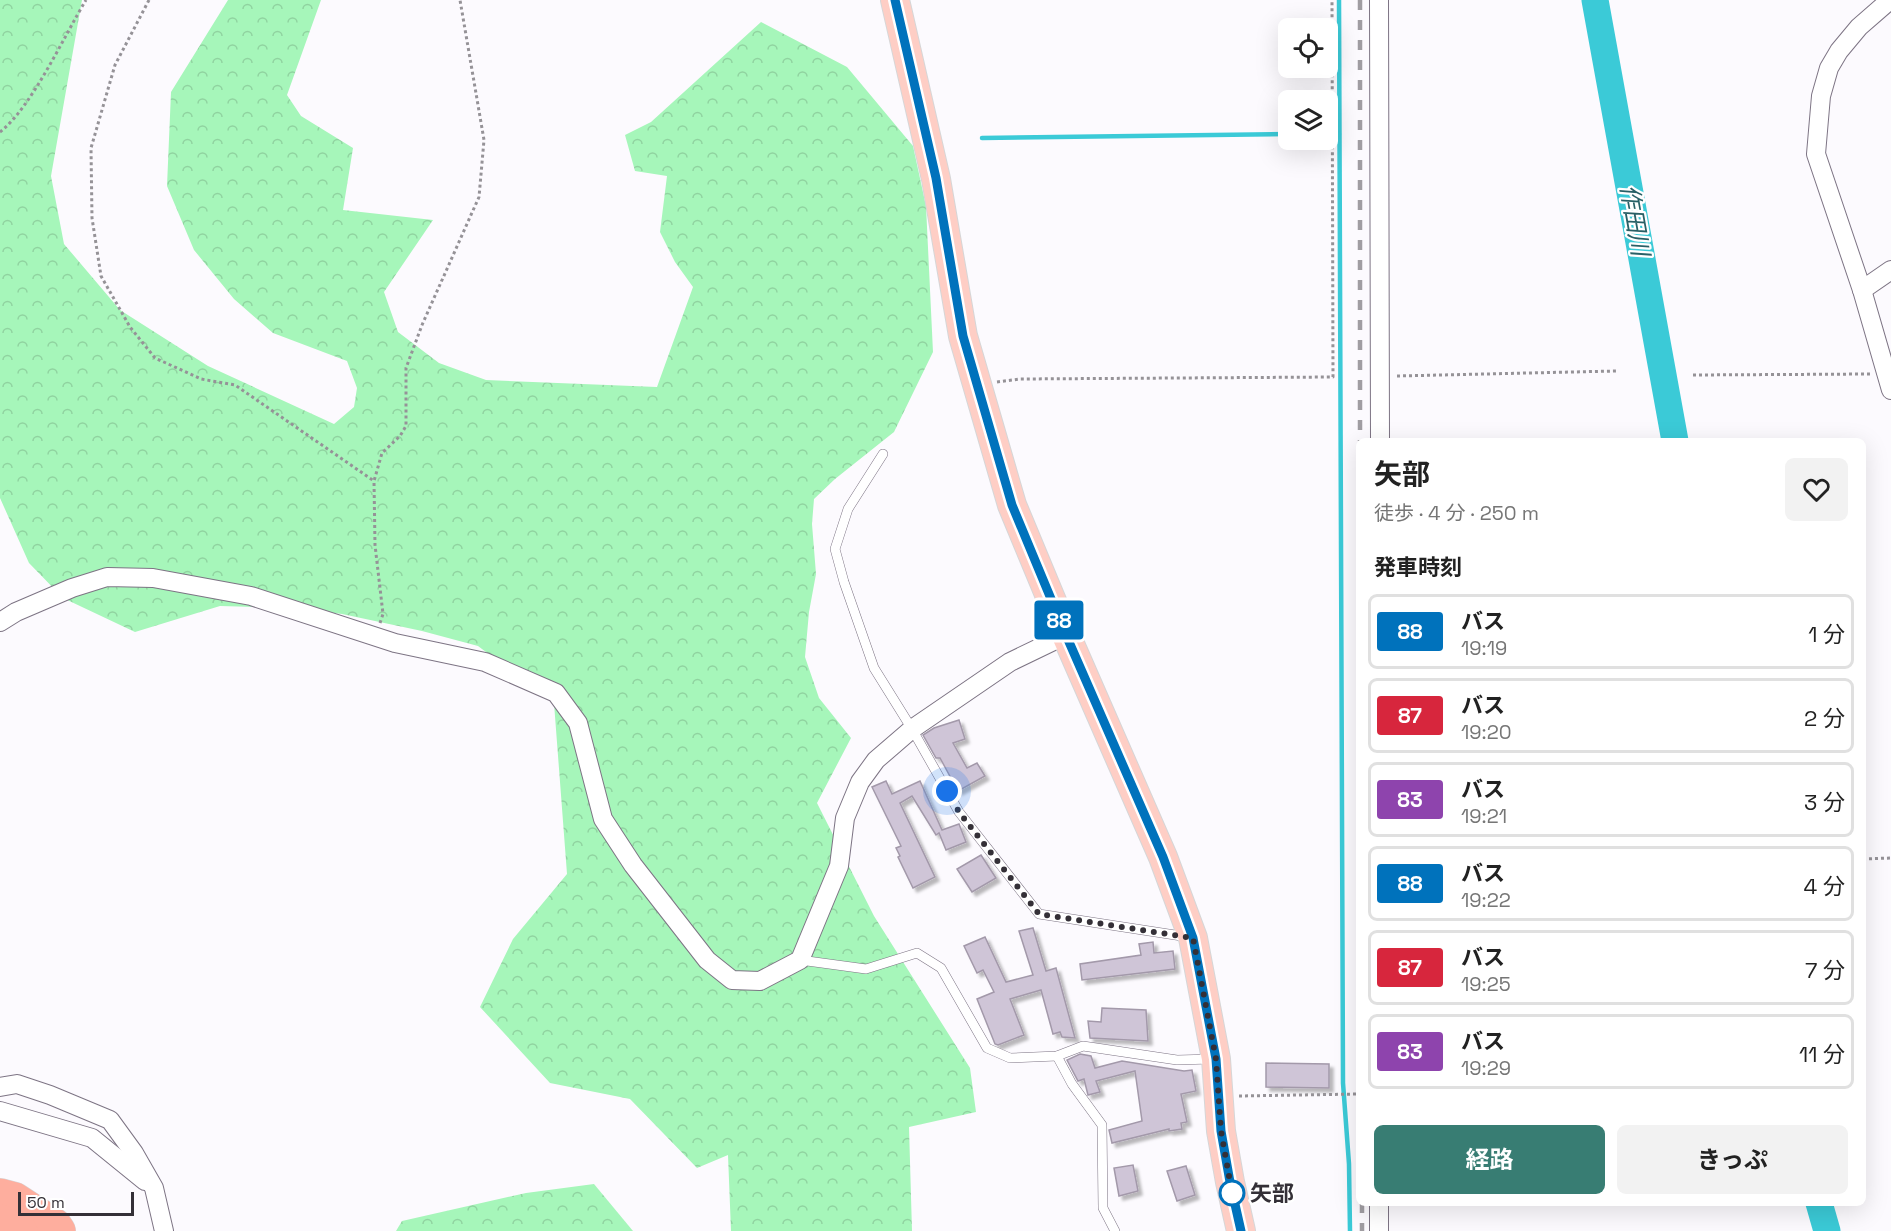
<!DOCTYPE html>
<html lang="ja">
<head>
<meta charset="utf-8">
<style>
  body { margin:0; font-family:"Space Grotesk","Noto Sans JP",sans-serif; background:#f2f2f2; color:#222; height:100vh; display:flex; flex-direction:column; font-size:22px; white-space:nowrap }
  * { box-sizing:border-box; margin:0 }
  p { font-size:20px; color:#767676 }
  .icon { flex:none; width:33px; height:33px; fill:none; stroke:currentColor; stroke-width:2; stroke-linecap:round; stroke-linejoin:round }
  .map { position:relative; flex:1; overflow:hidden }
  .side { position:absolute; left:1356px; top:438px; width:510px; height:768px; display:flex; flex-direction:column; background:#fff; border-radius:9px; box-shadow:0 6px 24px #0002 }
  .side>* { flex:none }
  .badge { padding:0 12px; border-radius:4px; font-size:21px; line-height:39px }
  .controls { position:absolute; left:1278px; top:18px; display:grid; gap:12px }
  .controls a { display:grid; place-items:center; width:60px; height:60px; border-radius:9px; background:#fff; box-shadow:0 6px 24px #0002; font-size:30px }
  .scale { position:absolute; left:18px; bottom:15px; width:116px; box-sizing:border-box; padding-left:6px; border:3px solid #343037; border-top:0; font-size:16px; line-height:21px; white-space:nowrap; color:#343037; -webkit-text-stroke:4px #fff; paint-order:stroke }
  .you { position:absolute; width:30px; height:30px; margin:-15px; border:4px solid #fff; border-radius:50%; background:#1a73e8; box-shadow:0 0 0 9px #1a73e833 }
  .map>.badge { position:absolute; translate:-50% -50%; box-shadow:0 0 0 3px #fff }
  h2 { padding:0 18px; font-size:22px; line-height:54px }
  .round { display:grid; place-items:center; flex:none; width:63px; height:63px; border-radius:9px; background:#f2f2f2 }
  .summary { display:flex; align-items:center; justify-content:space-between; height:102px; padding:0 18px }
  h1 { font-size:28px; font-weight:700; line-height:45px }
  .action { display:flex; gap:12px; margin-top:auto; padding:12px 18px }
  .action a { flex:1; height:69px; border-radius:9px; background:#387d73; color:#fff; font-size:24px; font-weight:700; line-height:69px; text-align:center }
  .action a+a { background:#f2f2f2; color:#222 }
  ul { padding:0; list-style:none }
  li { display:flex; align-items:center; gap:18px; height:75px; margin:0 12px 9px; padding:0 6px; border:3px solid #e0e0e0; border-radius:9px }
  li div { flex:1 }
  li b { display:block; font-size:22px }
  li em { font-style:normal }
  li .badge { min-width:66px; font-weight:700; text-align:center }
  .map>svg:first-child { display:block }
  .forest { fill:url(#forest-crowns) }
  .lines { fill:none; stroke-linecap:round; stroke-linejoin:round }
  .stream { stroke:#3bcad7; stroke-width:4.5 }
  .river { stroke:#3bcad7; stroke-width:27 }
  .building { fill:#cfc5d7; stroke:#a399aa; stroke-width:1.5; filter:url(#shadow) }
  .service-casing { stroke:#7d7484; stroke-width:10 }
  .minor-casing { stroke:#7d7484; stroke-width:20 }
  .primary-casing { stroke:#d6d6d7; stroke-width:30 }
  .motorway-casing { stroke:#d6d6d7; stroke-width:34 }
  .path { stroke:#959297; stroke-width:3; stroke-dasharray:3 3; stroke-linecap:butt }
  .service { stroke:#fff; stroke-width:9 }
  .minor { stroke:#fff; stroke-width:18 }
  .primary { stroke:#fecec5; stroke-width:28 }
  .motorway { stroke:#feae9e; stroke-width:33 }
  .rail { stroke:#a09da2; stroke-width:4.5; stroke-dasharray:10 10; stroke-linecap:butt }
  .line-casing { stroke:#fff; stroke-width:14 }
  .line { stroke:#0072bc; stroke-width:9 }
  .walk { stroke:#343037; stroke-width:6; stroke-dasharray:0 10.8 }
  .stop-dot { fill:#fff; stroke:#0072bc; stroke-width:3 }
  .labels { text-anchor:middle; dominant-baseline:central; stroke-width:4.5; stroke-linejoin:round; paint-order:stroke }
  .stop-label { font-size:22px; font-weight:bold; fill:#343037; stroke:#fff; text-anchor:start }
  .water-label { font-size:24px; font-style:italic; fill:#286066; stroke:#fff }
</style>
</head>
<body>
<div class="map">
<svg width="1891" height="1231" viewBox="0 0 1891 1231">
  <defs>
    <pattern id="forest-crowns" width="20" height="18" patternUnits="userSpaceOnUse" patternTransform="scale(1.5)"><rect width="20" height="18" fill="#a6f6ba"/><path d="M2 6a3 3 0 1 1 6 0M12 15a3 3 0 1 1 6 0" fill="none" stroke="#90d3a0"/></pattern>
    <filter id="shadow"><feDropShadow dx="4" dy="4" stdDeviation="1.5" flood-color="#0004"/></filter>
  </defs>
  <rect width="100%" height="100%" fill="#fcfafe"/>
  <g class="forest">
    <path d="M0 0H82L51 176 64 244 120 310 208 366 334 424 354 407 357 388 347 361 273 333 234 299 194 250 167 186 171 92 228 0H321L287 95 301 116 353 148 343 210 433 220 384 292 398 332 439 363 486 380 657 387 693 287 675 262 660 232 667 176 635 171 625 135 651 122 761 22 847 67 913 146 926 206 933 352 894 432 835 479 814 499 812 524 816 574 809 612 805 657 819 698 851 738 817 803 874 916 970 1068 976 1112 909 1127 912 1231H731L728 1155 697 1168 630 1099 550 1083 480 1007 513 939 567 874 554 703 478 646 422 631 342 614 295 608 220 606 135 632 63 598 29 563 0 498Z"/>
    <path d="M594 1184 633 1231H396L402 1221 526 1193Z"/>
  </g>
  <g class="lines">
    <g class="stream">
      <path d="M1339 0 1343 1083 1349 1164 1350 1231"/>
      <path d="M1328 134H1339"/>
      <path d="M982 138 1288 134"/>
    </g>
    <g class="river">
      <path d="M1595 0 1675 441"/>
      <path d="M1819 1203 1827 1231"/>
    </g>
  </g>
  <g class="building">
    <path d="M959 720 965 739 953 743 967 768 977 763 985 776 958 791 940 758H936L923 735 934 728Z"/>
    <path d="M886 781 892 794 920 781 942 830 959 824 966 842 946 850 939 833 936 835 912 796 900 803 935 877 913 888 898 857 900 856 896 848 901 846 872 787Z"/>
    <path d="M981 855 996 878 972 892 957 869Z"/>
    <path d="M1033 928 1046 971 1056 968 1075 1038 1062 1037 1060 1032 1053 1034 1041 990 1010 999 1024 1035 998 1045 995 1044 977 999 994 992 983 970 977 973 964 946 985 937 1006 982 1033 975 1019 931Z"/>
    <path d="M1153 942 1154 953 1173 951 1175 969 1082 980 1080 964 1141 955 1139 944Z"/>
    <path d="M1102 1008 1146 1010 1148 1041 1090 1038 1088 1021 1101 1022Z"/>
    <path d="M1080 1054 1091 1056 1095 1068 1122 1061 1184 1071 1192 1070 1196 1091 1181 1094 1187 1122 1181 1123 1182 1129 1169 1131V1129L1112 1143 1109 1130 1142 1121 1135 1071 1096 1081 1100 1092 1088 1095 1084 1079 1078 1081 1067 1060Z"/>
    <path d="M1266 1063 1329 1064V1088L1266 1087Z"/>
    <path d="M1133 1165 1138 1191 1119 1196 1114 1168Z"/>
    <path d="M1186 1166 1195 1195 1177 1201 1167 1171Z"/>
  </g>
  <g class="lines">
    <defs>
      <g id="service">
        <path d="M883 454 848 509 835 549 844 582 874 668 912 729 959 812 1039 914 1188 937"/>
        <path d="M800 960 866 969 917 953 941 968 987 1048 1010 1058 1057 1056 1083 1046 1177 1060 1212 1059"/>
        <path d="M1057 1056 1072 1084 1102 1125 1103 1208 1115 1231"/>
      </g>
      <g id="minor">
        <path d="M1379 0 1380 441"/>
        <path d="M1890 0 1859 27 1839 51 1829 68 1821 96 1816 154 1862 290 1891 390"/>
        <path d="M1862 290 1891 270"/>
        <path d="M0 622 16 612 72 588 107 577 153 578 251 596 395 643 485 662 556 693 578 723 603 819 633 865 707 960 732 980 760 981 800 960 839 866 845 818 860 782 876 760 912 729 1010 662 1066 635"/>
        <path d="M0 1087 17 1084 50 1095 110 1120 134 1153 154 1188 164 1231"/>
        <path d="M0 1111 92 1138 145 1181"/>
        <path d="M1379 1231V1203"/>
      </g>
      <path id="primary" d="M895 0 936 179 963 336 1012 505 1066 635 1163 857 1193 938 1216 1059 1221 1131 1230 1182 1241 1231"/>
      <g id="motorway">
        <path d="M0 1195 15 1199 55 1225 59 1231"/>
        <path d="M0 1221 21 1231"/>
      </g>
    </defs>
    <use href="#service" class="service-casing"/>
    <use href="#minor" class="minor-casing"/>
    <use href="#primary" class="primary-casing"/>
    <use href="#motorway" class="motorway-casing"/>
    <g class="path">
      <path d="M149 0 115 65 91 148 92 218 101 276 130 327 155 358 201 379 235 385 374 481"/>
      <path d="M0 132C32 107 64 36 86 0"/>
      <path d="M1693 375 1871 374"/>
      <path d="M1397 376 1616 371"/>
      <path d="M997 382 1020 379 1333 377 1332 0"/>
      <path d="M380 623 383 614 375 545 374 481 382 453 400 436 406 426V368L422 325 479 197 484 140 460 0"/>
      <path d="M1863 859 1891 858"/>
      <path d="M1239 1096 1359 1094"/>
    </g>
    <use href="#service" class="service"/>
    <use href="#minor" class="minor"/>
    <use href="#primary" class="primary"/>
    <use href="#motorway" class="motorway"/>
    <g class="rail">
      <path d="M1360 0V441"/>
      <path d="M1362 1203V1231"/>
    </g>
  </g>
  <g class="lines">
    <defs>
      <path id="line" d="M895 0 936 178 963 336 1012 505 1066 635 1163 857 1193 938 1216 1059 1221 1131 1230 1182 1241 1231"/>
    </defs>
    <use href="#line" class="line-casing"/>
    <use href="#line" class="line"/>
    <path class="walk" d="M947 791 959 812 1039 914 1193 938 1216 1059 1221 1131 1232 1193"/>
  </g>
  <circle class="stop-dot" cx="1232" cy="1193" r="12"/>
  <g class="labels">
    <g class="stop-label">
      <text x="1250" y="1193">矢部</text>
    </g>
    <g class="water-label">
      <text transform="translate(1635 220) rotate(80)">作田川</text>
    </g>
  </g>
</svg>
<div class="controls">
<a><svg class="icon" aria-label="locate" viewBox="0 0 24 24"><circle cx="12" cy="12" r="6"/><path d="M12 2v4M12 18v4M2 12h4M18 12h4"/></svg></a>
<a><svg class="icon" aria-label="layers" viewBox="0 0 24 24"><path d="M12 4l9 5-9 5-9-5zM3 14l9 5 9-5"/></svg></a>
</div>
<div class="scale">50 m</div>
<div class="you" style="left:947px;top:791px"></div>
<b class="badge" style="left:1059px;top:620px;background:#0072bc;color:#fff">88</b>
<section class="side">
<div class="summary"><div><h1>矢部</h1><p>徒歩 · 4 分 · 250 m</p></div><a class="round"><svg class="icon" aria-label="heart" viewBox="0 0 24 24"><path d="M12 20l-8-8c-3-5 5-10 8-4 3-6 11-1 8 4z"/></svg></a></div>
<h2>発車時刻</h2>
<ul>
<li><span class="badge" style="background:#0072bc;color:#fff">88</span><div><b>バス</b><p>19:19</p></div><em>1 分</em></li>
<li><span class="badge" style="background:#d7263d;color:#fff">87</span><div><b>バス</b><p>19:20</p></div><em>2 分</em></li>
<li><span class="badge" style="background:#8e44ad;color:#fff">83</span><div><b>バス</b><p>19:21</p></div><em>3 分</em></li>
<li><span class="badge" style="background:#0072bc;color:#fff">88</span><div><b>バス</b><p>19:22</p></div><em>4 分</em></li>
<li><span class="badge" style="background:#d7263d;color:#fff">87</span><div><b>バス</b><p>19:25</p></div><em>7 分</em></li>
<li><span class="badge" style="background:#8e44ad;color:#fff">83</span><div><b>バス</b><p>19:29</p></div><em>11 分</em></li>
</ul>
<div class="action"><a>経路</a><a>きっぷ</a></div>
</section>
</div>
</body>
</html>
